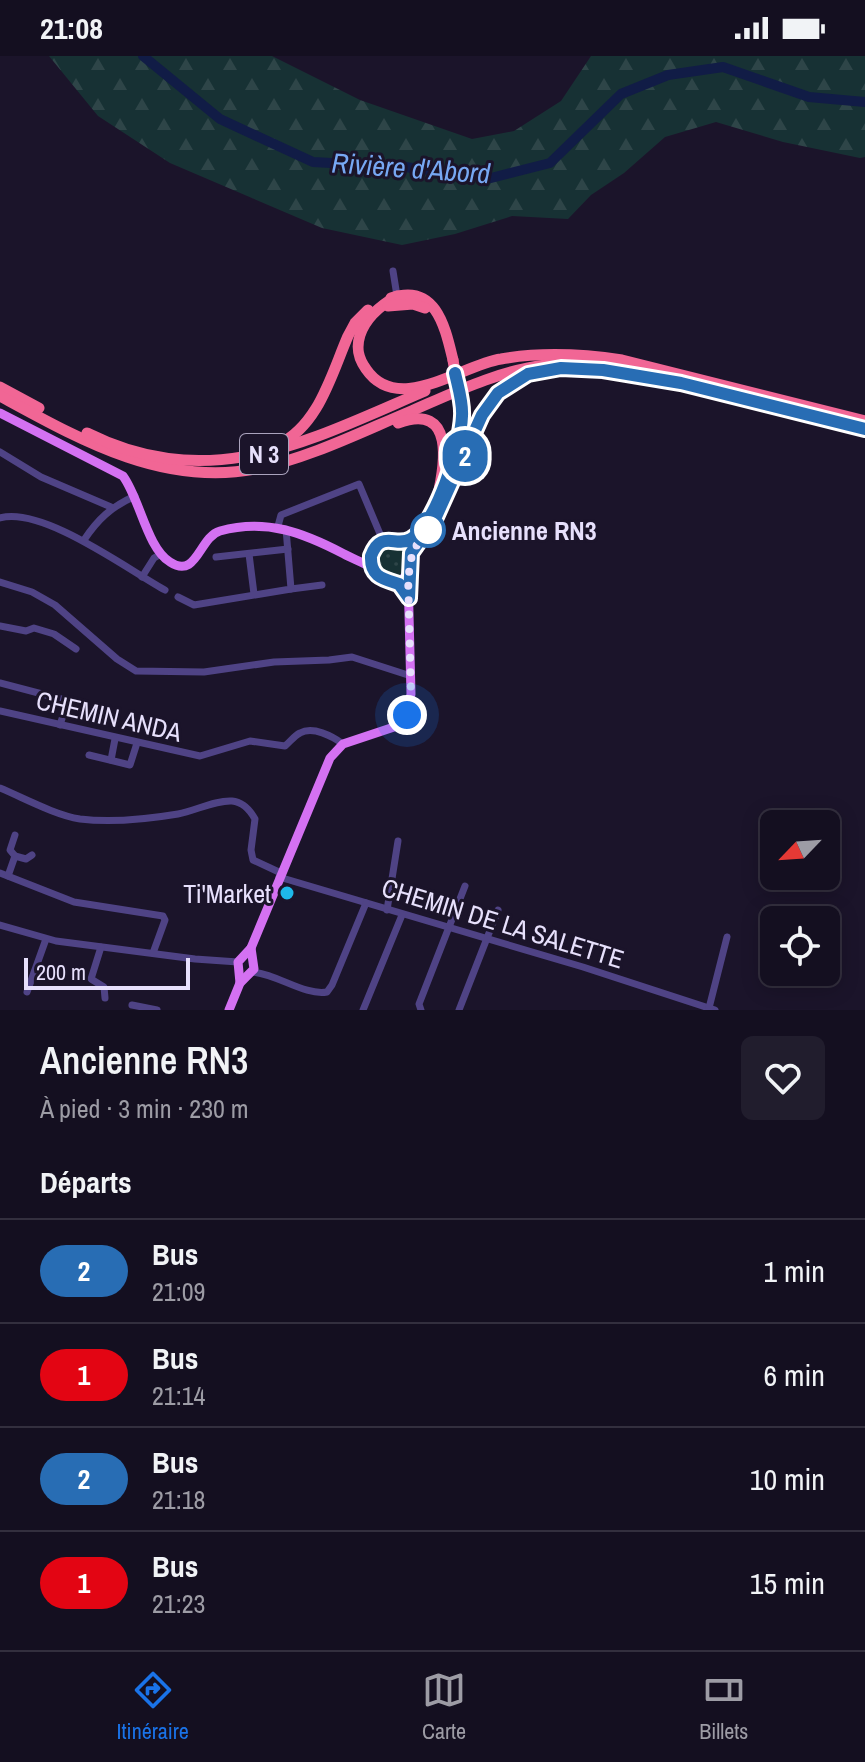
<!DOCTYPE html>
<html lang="fr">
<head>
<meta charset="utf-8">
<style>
  body { margin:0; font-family:"Archivo Narrow",sans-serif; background:#211d2d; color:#f1f3f6; height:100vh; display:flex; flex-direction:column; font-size:30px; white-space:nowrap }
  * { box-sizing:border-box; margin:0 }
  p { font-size:26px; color:#9d9ca5 }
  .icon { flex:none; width:44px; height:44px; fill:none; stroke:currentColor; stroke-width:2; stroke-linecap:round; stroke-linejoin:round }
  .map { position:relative; height:954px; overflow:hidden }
  .drawer { display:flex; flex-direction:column; background:#140f20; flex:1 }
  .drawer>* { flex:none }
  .badge { padding:0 16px; border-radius:26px; font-size:28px; line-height:52px }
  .needle { width:52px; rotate:245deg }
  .buttons { position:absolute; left:760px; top:754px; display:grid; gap:16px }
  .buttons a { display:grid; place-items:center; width:80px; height:80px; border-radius:12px; background:#140f20; box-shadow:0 4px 20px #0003,0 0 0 2px #332f3e; font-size:40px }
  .scale { position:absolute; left:24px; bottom:20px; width:166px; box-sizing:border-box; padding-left:8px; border:4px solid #e7e0fc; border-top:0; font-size:22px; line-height:28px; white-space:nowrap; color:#e7e0fc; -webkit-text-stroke:6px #1b142a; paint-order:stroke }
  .you { position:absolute; width:40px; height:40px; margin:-20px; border:6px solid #fff; border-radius:50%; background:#1a73e8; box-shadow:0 0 0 12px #1a73e833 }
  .map>.badge { position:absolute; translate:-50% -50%; box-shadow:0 0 0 4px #fff }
  h2 { padding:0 40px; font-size:30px; line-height:72px }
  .round { display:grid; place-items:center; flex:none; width:84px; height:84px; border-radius:12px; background:#211d2d }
  .overview { display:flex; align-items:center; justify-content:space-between; height:136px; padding:0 40px }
  h1 { font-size:38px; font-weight:600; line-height:60px }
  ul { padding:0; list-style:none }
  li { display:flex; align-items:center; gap:24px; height:104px; padding:0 40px; border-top:2px solid #332f3e }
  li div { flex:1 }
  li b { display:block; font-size:30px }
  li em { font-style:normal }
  li .badge { min-width:88px; font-weight:700; text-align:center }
  .status { display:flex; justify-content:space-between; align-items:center; height:56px; padding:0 40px; background:#140f20; direction:ltr }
  .status svg { height:22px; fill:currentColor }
  .tabs { display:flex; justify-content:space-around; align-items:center; height:112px; border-top:2px solid #332f3e; background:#140f20; font-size:22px; color:#9d9ca5 }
  .tabs a { display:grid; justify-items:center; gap:4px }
  .tabs .selected { color:#1a73e8 }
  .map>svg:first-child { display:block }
  .grass { fill:url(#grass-dots) }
  .forest { fill:url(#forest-firs) }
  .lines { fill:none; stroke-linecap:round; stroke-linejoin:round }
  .river { stroke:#111c46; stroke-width:10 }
  .minor { stroke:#4f4385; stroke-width:7 }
  .major { stroke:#d471f2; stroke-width:9 }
  .highway { stroke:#f16695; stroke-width:11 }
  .highway-bridge { stroke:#f16695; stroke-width:11 }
  .line-casing { stroke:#fff; stroke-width:18 }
  .line { stroke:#286db4; stroke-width:12 }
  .walk { stroke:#e7e0fc; stroke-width:8; stroke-dasharray:0 14.4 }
  .stop-dot { fill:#fff; stroke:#286db4; stroke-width:4 }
  .poi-dot { fill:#1eb9ea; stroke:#1b142a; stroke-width:3 }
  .labels { text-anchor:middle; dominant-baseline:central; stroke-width:6; stroke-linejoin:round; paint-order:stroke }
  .shield { fill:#1b142a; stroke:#aaa3bd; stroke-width:2 }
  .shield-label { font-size:24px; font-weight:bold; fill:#e7e0fc }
  .stop-label { font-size:26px; font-weight:bold; fill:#e7e0fc; stroke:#1b142a; text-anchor:start }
  .street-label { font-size:26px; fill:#e7e0fc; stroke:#1b142a }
  .poi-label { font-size:26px; fill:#e7e0fc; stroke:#1b142a; text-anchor:end }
  .water-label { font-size:28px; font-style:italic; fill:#77a8f3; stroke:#1b142a }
</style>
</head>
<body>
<div class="status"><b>21:08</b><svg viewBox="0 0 49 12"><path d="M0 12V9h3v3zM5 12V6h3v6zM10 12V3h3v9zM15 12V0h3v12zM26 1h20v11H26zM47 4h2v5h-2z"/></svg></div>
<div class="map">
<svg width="865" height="954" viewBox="0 0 865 954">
  <defs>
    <pattern id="grass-dots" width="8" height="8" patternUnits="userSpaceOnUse" patternTransform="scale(2)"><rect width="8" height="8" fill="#173134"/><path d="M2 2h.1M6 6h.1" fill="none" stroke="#2e4548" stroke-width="1.8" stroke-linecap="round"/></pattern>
    <pattern id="forest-firs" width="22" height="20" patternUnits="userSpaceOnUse" patternTransform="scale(2)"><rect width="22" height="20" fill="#173134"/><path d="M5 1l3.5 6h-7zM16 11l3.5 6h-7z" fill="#2e4548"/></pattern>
  </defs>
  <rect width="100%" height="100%" fill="#1b142a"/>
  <circle class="grass" cx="391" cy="505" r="17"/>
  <path class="forest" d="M49 0H272L360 44 472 83 514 75 561 45 591 0H865V101L860 102 783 86 716 66 665 81 624 117 591 139 568 163 512 160 455 178 402 189 322 172 170 107 98 60Z"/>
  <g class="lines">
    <path class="river" d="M143 0 220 63 313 106 405 111 491 122 550 107 621 38 668 19 723 11 809 41 865 46"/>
    <g class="minor">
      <path d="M393 215 397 240"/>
      <path d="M0 396 41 421 111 451"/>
      <path d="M0 462C42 450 127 513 165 534"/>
      <path d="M278 470 281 459 359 428 383 485"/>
      <path d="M84 484C98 463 111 451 135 440"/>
      <path d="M249 498 254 538"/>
      <path d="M216 501 288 493"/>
      <path d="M142 521 154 502 161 498"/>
      <path d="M0 526 32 536 55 549 117 603 136 615 204 616 274 606 329 604 352 601 411 620"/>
      <path d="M291 533 322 529"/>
      <path d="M178 541 194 549 291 533 286 473"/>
      <path d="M0 570 26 575 34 572 54 578 76 593"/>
      <path d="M0 627 65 644 67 647 60 669"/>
      <path d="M0 655 200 700 250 685 285 690C290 686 294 680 300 677 313 670 332 680 343 688"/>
      <path d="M89 699 130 709 137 687"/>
      <path d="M111 704 115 683"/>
      <path d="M0 732C24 742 55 759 80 763 112 767 148 763 178 758 195 755 215 744 232 745 243 746 250 754 255 763L251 794 253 804 281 817"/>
      <path d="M15 779 10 794 15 800"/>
      <path d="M0 817 74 846 163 860 165 864 153 897"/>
      <path d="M8 820 15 800 26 803 32 799"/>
      <path d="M279 821 583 911 715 954"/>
      <path d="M387 854 398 785"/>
      <path d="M0 869 56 885 195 903 238 906"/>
      <path d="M101 891 91 923 104 931 105 942"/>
      <path d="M251 916C276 917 304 940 327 936L332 929 366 847"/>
      <path d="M27 936 46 883"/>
      <path d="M132 949 157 954"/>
      <path d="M709 952 727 881"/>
      <path d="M363 954 402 859"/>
      <path d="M421 954 419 948 465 830"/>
      <path d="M459 954 498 854"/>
    </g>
    <g class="major">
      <path d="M0 357 123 420C140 443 147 492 170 506 197 524 199 481 220 475 266 462 304 477 344 498 353 503 363 506 372 512"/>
      <circle cx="391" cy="505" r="21"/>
      <path d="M401 486C422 482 430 461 437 443"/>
      <path d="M240 927 238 906 251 892 330 702 343 688 397 670 407 659 411 638 408 518"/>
      <path d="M229 954 240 927 254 913 251 892"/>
    </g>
    <g class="highway">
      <path d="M397 240C381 249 366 261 360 279 356 292 358 302 366 313 398 360 461 309 501 303 541 296 582 298 622 304L865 365"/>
      <path d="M391 242C436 227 445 271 453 304"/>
      <path d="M388 250 413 248 425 252"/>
      <path d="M0 331 39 352"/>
      <path d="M0 340C79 383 162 431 256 413 309 402 359 377 409 356 453 337 497 315 546 309 593 303 643 318 689 329 748 343 806 358 865 373"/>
      <path d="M398 367C456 346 445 409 437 443"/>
      <path d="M87 377C211 439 310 384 425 335"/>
      <path d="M278 389C319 369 331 319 348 280L355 267 368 254"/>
      <path d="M442 448 482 359 507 329 539 314"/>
    </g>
    <path class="highway-bridge" d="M452 407 462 359 453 304"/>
  </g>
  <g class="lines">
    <defs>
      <path id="line" d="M455 317C458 331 463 346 462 360 461 389 436 468 411 483 396 492 381 473 371 500 370 521 383 523 399 528L409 542 411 497 435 463 482 359 498 337 528 318 561 312 603 314 681 327 865 373"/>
    </defs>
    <use href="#line" class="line-casing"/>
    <use href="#line" class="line"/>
    <path class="walk" d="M407 659 411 638 408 518 412 510 411 497 428 474"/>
  </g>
  <circle class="stop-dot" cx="428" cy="474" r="16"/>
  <circle class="poi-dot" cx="287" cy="837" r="8"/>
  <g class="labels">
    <rect class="shield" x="240" y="378" width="48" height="40" rx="6"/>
    <g class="shield-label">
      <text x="264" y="398">N 3</text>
    </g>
    <g class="stop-label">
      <text x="452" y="474">Ancienne RN3</text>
    </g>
    <g class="street-label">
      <text transform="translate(109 660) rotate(13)">CHEMIN ANDA</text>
      <text transform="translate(503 867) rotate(17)">CHEMIN DE LA SALETTE</text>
    </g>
    <g class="poi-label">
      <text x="271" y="837">Ti'Market</text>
    </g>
    <g class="water-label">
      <text transform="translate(411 112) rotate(4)">Rivière d'Abord</text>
    </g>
  </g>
</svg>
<div class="buttons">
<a><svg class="needle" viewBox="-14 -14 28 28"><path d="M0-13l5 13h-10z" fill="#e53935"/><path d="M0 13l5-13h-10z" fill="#9d9ca5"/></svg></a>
<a><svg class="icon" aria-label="locate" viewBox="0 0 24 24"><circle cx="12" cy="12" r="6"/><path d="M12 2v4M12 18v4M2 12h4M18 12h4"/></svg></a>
</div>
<div class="scale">200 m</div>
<div class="you" style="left:407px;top:659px"></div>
<b class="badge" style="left:465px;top:400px;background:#286db4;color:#fff">2</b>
</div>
<section class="drawer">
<div class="overview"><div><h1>Ancienne RN3</h1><p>À pied · 3 min · 230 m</p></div><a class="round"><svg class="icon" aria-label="heart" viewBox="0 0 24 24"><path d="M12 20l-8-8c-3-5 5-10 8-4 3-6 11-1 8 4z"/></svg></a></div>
<h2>Départs</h2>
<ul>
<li><span class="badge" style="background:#286db4;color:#fff">2</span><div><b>Bus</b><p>21:09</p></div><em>1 min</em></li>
<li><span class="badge" style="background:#e30513;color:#fff">1</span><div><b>Bus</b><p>21:14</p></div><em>6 min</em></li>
<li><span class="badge" style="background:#286db4;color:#fff">2</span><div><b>Bus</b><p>21:18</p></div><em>10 min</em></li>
<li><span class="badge" style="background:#e30513;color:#fff">1</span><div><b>Bus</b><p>21:23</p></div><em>15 min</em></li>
</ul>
</section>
<nav class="tabs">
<a class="selected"><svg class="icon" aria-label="directions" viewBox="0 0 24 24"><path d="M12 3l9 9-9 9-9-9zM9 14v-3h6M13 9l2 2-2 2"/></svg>Itinéraire</a>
<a><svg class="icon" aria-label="map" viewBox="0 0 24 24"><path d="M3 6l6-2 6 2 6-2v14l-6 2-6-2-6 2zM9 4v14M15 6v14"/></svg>Carte</a>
<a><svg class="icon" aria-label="tickets" viewBox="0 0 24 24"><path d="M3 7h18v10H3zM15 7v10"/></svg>Billets</a>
</nav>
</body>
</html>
